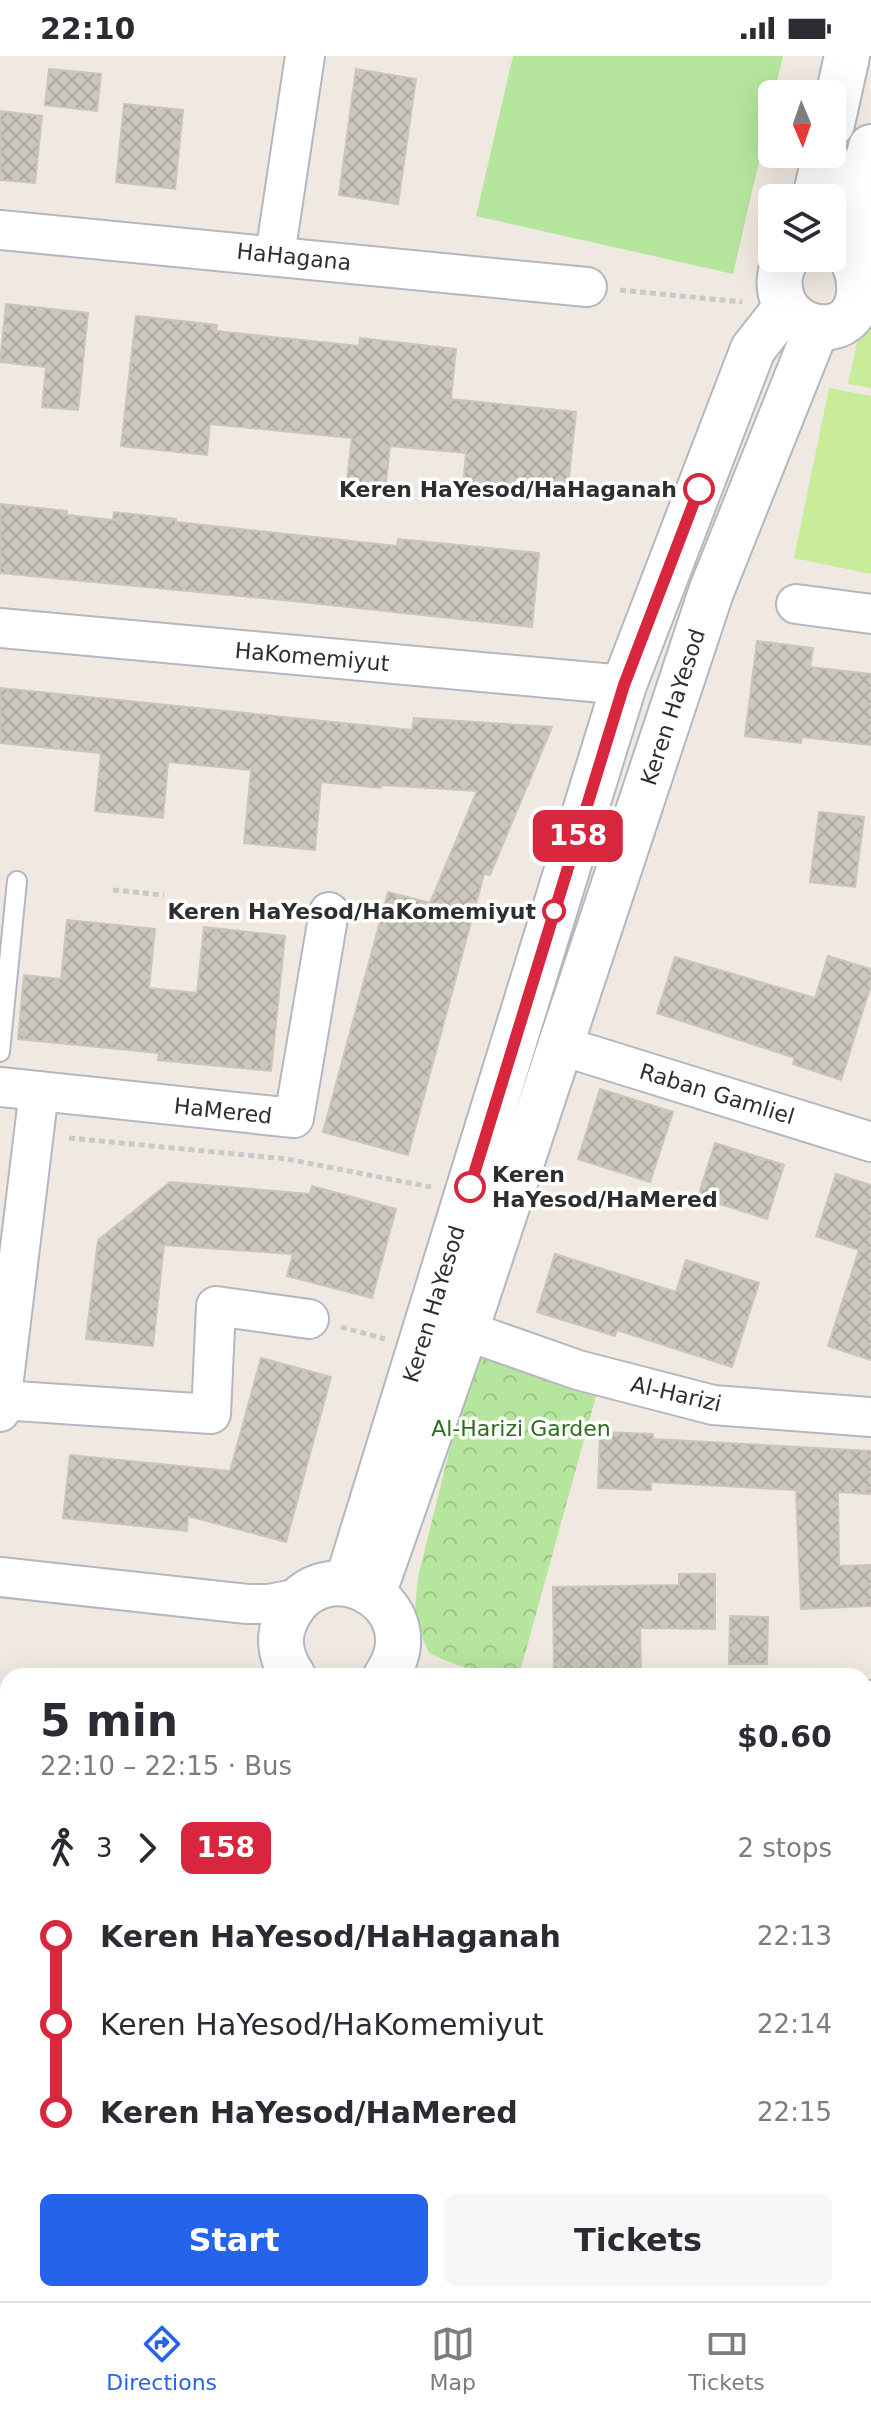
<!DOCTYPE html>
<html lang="en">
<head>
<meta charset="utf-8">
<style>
  body { margin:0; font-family:"DejaVu Sans",sans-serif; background:#f7f7f7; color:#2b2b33; height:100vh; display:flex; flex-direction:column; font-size:30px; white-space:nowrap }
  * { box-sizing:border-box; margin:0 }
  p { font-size:26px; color:#7c7c81 }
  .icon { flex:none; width:44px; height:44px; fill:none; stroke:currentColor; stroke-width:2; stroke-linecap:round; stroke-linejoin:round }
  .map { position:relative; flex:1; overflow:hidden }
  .sheet { position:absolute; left:0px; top:1612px; width:872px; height:634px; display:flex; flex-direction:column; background:#fff; border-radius:24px 24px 0 0; box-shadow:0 8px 32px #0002 }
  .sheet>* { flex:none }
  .badge { padding:0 16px; border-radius:12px; font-size:28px; line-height:52px }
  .needle { width:52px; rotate:178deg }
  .controls { position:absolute; left:758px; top:24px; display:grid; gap:16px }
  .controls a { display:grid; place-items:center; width:88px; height:88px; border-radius:12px; background:#fff; box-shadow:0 8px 32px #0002; font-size:40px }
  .map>.badge { position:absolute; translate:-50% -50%; box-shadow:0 0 0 4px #fff }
  .legs { display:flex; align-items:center; gap:12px; height:88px; padding:0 40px; font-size:26px }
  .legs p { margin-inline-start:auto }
  .overview { display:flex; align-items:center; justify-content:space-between; height:136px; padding:0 40px }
  h1 { font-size:44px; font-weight:800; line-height:60px }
  .action { display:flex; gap:16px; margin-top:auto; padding:16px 40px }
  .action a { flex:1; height:92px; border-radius:12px; background:#2563eb; color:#fff; font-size:32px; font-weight:800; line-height:92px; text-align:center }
  .action a+a { background:#f7f7f7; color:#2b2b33 }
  ul { padding:0 40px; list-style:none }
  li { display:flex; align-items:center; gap:28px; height:88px; font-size:30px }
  li i { display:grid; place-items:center; width:12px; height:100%; margin:0 10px; background:currentColor }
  li i::after { content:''; width:20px; height:20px; margin:-10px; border:6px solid; border-radius:50%; background:#fff }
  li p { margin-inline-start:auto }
  li:first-child i { background:linear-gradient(#0000 50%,currentColor 0) }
  li:last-child i { background:linear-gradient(currentColor 50%,#0000 0) }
  .status { display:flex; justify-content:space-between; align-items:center; height:56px; padding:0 40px; background:#fff; direction:ltr }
  .status svg { height:22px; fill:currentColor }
  .tabs { display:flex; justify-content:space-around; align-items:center; height:112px; border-top:2px solid #e1e1e2; background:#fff; font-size:22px; color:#7c7c81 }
  .tabs a { display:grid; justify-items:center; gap:4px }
  .tabs .selected { color:#2563eb }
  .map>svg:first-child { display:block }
  .grass { fill:#b6e59e }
  .forest { fill:url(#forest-crowns) }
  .pitch { fill:#c9ec9a }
  .building { fill:url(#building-cross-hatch); stroke:#cbc5ba; stroke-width:2 }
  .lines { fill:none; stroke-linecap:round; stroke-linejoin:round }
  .service-casing { stroke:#b4b7c1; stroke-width:22 }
  .minor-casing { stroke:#b4b7c1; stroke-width:42 }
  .tertiary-casing { stroke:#b4b7c1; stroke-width:48 }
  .secondary-casing { stroke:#b4b7c1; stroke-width:48 }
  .path { stroke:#c9c9c9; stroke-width:5; stroke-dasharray:6 4; stroke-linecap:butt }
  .service { stroke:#fff; stroke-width:18 }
  .minor { stroke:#fff; stroke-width:38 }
  .tertiary { stroke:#fff; stroke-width:44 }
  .secondary { stroke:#fff; stroke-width:44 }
  .line-1-casing { stroke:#fff; stroke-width:18 }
  .line-1 { stroke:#d7263d; stroke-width:12 }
  .stop-1-dot { fill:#fff; stroke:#d7263d; stroke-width:4 }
  .labels { text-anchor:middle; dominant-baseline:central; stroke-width:7; stroke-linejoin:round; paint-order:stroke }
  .street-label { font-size:22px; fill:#2e2e2e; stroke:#fff }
  .stop-label { font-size:22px; font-weight:bold; fill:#2e2e2e; stroke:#fff; text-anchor:end }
  .park-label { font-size:22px; fill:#2c6e1b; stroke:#fff }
</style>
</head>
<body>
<div class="status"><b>22:10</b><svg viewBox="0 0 49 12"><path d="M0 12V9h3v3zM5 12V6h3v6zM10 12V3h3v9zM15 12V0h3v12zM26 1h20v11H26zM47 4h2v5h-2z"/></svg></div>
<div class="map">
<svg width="871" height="2245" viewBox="0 0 871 2245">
  <defs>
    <pattern id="forest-crowns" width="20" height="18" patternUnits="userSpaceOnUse" patternTransform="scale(2)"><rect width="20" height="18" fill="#b6e59e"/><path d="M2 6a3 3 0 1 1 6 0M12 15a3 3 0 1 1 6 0" fill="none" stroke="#9dc588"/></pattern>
    <pattern id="building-cross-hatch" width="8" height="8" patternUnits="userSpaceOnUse" patternTransform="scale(2)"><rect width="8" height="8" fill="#cbc7bf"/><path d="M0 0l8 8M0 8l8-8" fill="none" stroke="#afaba4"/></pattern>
  </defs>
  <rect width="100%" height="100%" fill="#efe9e1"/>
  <path class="grass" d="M513 0H783L774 38H772V49L733 218 476 160Z"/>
  <path class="forest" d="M475 1291 599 1329 519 1620C486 1620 459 1611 429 1597L414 1562 418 1521Z"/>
  <g class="pitch">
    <path d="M861 269 871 271V332L848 328Z"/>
    <path d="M829 332 871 340V518L794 502Z"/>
  </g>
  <g class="building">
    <path d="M49 13 101 18 97 55 45 49Z"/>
    <path d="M356 13 416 23 398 148 339 139Z"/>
    <path d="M124 48 183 54 175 133 116 126Z"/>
    <path d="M0 55 42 60 35 127 0 124Z"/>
    <path d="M6 248 88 257 78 354 42 351 46 311 0 306Z"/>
    <path d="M136 260 217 269 216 275 359 290 360 282 456 293 451 343 576 356 567 440 463 430 466 397 390 390 385 436 346 432 352 382 210 368 207 399 121 390Z"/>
    <path d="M0 448 67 455V459L113 464 114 456 176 463V466L397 490 398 483 539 497 532 571 293 545 0 517Z"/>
    <path d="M757 585 813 592 810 611 871 618V689L802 681 801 687 745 680Z"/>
    <path d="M0 632 412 674 414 662 552 671 490 819 484 818 408 1099 323 1076 388 836 430 847 477 735 382 729 381 732 321 726 315 794 244 787 251 714 168 706 163 762 95 755 101 697 0 687Z"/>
    <path d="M819 756 864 761 855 831 810 826Z"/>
    <path d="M67 864 155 873 149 932 197 937 204 871 285 880 271 1015 158 1004 159 997 18 983 24 919 61 923Z"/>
    <path d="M828 900 871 913V929L841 1024 793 1008 795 1002 657 957 675 901 815 942Z"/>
    <path d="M600 1033 673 1056 650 1126 578 1103Z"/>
    <path d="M715 1087 784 1109 767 1163 698 1141Z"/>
    <path d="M836 1118 871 1129V1304L828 1290 859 1194 816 1180Z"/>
    <path d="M170 1126 310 1138 312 1130 396 1153 372 1242 287 1220 293 1198 164 1189 153 1290 86 1283 98 1184Z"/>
    <path d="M555 1198 676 1236 686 1204 759 1227 732 1311 617 1274 615 1280 537 1256Z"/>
    <path d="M261 1302 331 1321 286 1486 188 1460 187 1475 63 1462 70 1399 230 1415Z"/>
    <path d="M600 1376 653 1378V1383L871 1395V1438L838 1436 839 1510 871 1509V1550L801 1553 796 1434 651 1426V1434L598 1432Z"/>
    <path d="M679 1518H715V1573L640 1572 641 1612 554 1613 553 1531 679 1529Z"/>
    <path d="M730 1560 768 1561 767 1608H729Z"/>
  </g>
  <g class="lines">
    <defs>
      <path id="service" d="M0 996 17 825"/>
      <g id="minor">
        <path d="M0 174 587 231"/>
        <path d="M275 199 305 0"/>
        <path d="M796 548 871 558"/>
        <path d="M0 572 624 629"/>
        <path d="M562 990 871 1086"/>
        <path d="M0 1031 294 1062 329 856"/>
        <path d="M487 1282 578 1314 713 1349 871 1361"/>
        <path d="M1 1344 211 1358 216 1250 309 1263"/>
        <path d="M0 1356 39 1035"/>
        <path d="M0 1521 247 1548H269L300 1542"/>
        <path d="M864 1644H871"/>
        <path d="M0 1759 8 1766"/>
        <path d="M0 1809 8 1798"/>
        <path d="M864 1916H871"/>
        <path d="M143 2238 147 2245"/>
      </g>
      <g id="tertiary">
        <path d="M832 68 847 0"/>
        <path d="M815 142 825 98"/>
        <path d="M857 197 855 153 871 91"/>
        <path d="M787 202C778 216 777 233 785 249 791 259 801 267 813 270 871 282 871 203 832 183"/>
        <path d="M378 1524 466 1274 711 536 817 271"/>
        <path d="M347 1527 624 629 753 293 786 251"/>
        <path d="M293 1620C283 1605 277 1586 284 1568 316 1484 436 1545 386 1620"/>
        <path d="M76 2245 79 2238"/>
      </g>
      <path id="secondary" d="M4 2245 11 2238"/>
    </defs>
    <use href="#service" class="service-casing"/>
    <use href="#minor" class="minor-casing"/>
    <use href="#tertiary" class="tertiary-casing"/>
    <use href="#secondary" class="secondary-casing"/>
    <g class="path">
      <path d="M620 234 742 246"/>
      <path d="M113 834 164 839"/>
      <path d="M69 1082 287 1103 431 1131"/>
      <path d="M341 1271 385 1283"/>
    </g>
    <use href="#service" class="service"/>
    <use href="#minor" class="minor"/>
    <use href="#tertiary" class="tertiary"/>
    <use href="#secondary" class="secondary"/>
  </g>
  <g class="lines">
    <defs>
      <path id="line-1" d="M470 1131 624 629 699 433"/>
    </defs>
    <use href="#line-1" class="line-1-casing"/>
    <use href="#line-1" class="line-1"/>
  </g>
  <g class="stop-1-dot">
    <circle cx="699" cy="433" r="14"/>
    <circle cx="554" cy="855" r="10"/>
    <circle cx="470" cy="1131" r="14"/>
  </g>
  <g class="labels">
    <g class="street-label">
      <text transform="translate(294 201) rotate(6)">HaHagana</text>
      <text transform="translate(312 601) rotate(5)">HaKomemiyut</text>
      <text transform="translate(673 651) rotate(-72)">Keren HaYesod</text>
      <text transform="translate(717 1038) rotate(17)">Raban Gamliel</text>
      <text transform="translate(223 1055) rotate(6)">HaMered</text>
      <text transform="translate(434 1248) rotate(-73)">Keren HaYesod</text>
      <text transform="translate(676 1338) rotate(13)">Al-Harizi</text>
    </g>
    <g class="stop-label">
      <text x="677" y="433">Keren HaYesod/HaHaganah</text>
      <text x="536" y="855">Keren HaYesod/HaKomemiyut</text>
      <text x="492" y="1118" text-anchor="start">Keren<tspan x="492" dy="25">HaYesod/HaMered</tspan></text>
    </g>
    <g class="park-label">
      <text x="521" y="1372">Al-Harizi Garden</text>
    </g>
  </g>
</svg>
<div class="controls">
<a><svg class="needle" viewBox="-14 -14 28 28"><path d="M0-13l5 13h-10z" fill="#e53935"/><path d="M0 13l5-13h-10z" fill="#7c7c81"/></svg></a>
<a><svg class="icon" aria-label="layers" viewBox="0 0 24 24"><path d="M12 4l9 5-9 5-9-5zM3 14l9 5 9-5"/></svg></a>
</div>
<b class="badge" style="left:578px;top:780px;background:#d7263d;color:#fff">158</b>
<section class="sheet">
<div class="overview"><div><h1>5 min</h1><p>22:10 – 22:15 · Bus</p></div><b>$0.60</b></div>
<div class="legs"><svg class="icon" aria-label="walk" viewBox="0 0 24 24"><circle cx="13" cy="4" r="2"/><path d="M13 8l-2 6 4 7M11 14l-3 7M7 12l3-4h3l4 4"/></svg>3<svg class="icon" aria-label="forward" viewBox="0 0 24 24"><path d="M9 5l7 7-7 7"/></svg><b class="badge" style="background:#d7263d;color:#fff">158</b><p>2 stops</p></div>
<ul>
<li><i style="color:#d7263d"></i><b>Keren HaYesod/HaHaganah</b><p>22:13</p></li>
<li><i style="color:#d7263d"></i><span>Keren HaYesod/HaKomemiyut</span><p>22:14</p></li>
<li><i style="color:#d7263d"></i><b>Keren HaYesod/HaMered</b><p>22:15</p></li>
</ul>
<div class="action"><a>Start</a><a>Tickets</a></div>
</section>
</div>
<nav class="tabs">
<a class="selected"><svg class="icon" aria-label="directions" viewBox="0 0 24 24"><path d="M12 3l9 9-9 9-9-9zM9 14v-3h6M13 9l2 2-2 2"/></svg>Directions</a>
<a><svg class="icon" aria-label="map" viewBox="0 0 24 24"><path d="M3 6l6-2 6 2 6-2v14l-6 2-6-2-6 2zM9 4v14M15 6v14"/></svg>Map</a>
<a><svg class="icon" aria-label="tickets" viewBox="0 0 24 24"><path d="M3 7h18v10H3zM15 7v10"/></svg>Tickets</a>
</nav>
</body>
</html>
